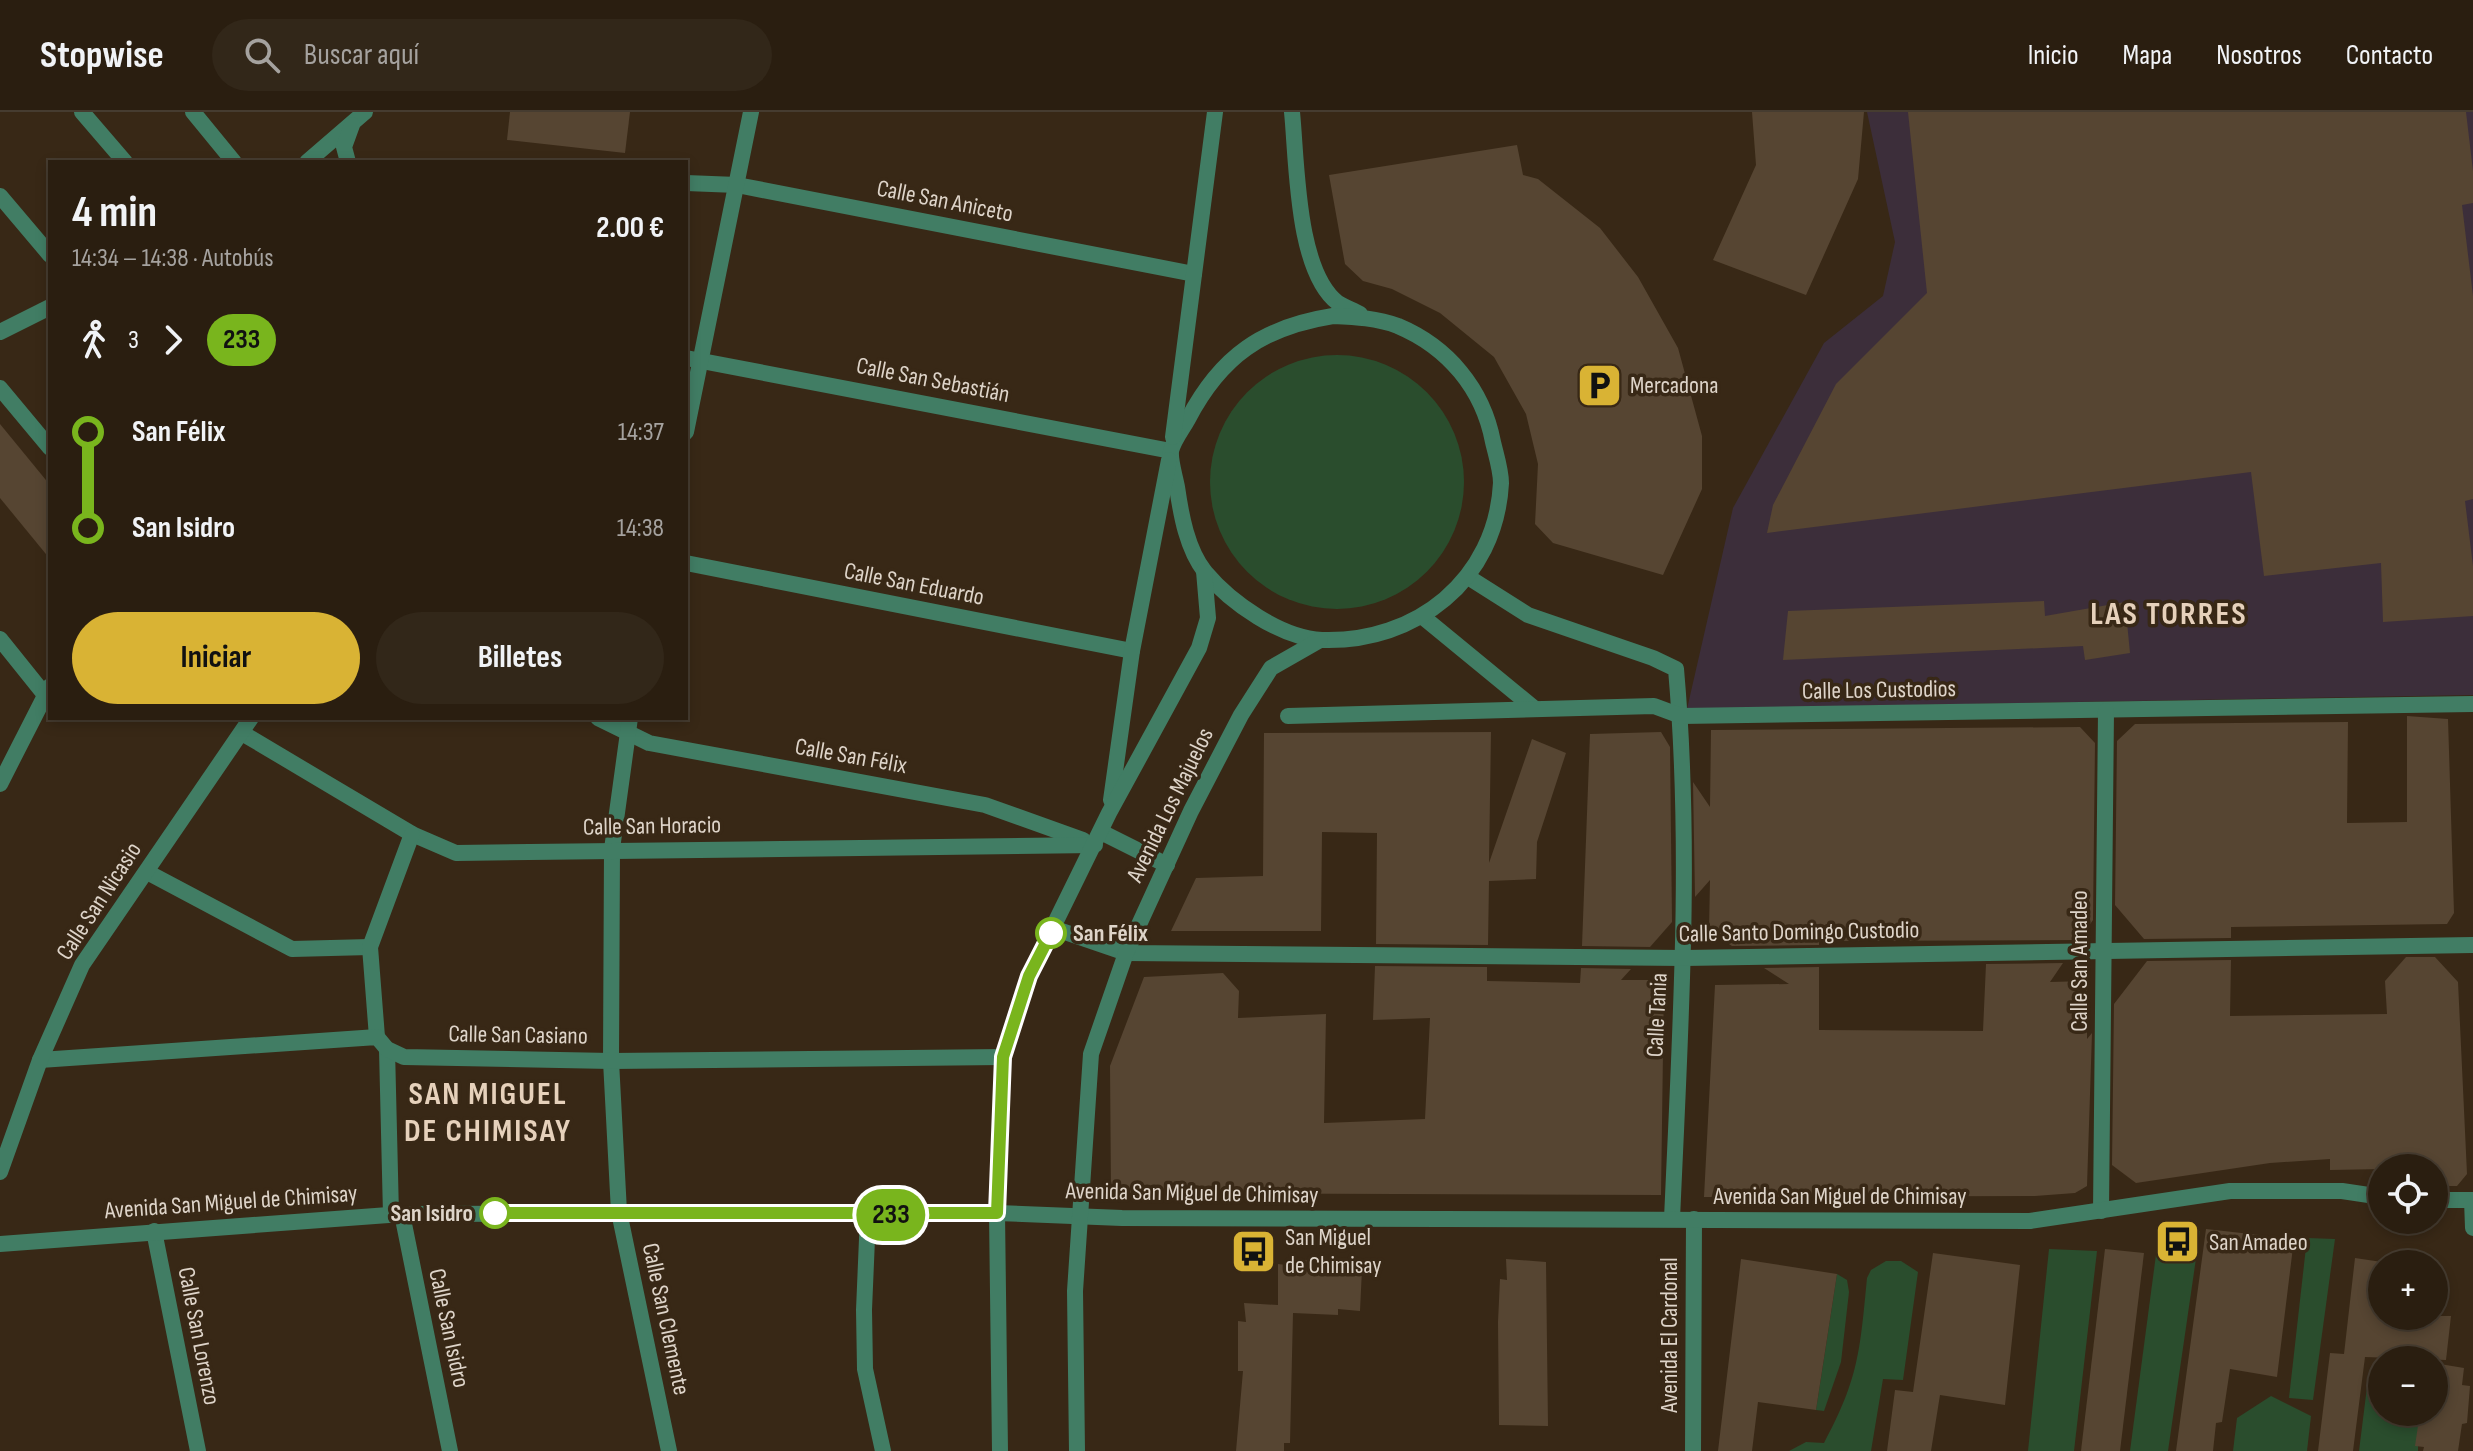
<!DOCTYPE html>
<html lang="es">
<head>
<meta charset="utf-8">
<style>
  body { margin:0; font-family:"Sofia Sans Condensed",sans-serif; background:#322719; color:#f1f3f6; height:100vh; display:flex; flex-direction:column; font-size:30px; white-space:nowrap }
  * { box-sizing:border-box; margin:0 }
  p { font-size:26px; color:#a5a29f }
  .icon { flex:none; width:44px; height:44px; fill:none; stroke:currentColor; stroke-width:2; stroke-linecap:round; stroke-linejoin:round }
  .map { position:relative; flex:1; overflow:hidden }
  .panel { position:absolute; left:48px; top:48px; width:640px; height:560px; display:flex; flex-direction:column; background:#2a1e10; border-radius:0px; box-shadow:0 4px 12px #0003,0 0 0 2px #463c30 }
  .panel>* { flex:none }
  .badge { padding:0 16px; border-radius:26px; font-size:28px; line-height:52px }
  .tools { position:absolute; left:2368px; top:1042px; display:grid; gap:16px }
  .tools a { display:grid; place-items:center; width:80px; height:80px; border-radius:50%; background:#2a1e10; box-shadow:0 4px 12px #0003,0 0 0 2px #463c30; font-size:40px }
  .map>.badge { position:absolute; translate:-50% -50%; box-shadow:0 0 0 4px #fff }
  .legs { display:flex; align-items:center; gap:12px; height:88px; padding:0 24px; font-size:26px }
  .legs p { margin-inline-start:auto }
  .head { display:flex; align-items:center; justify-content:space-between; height:136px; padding:0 24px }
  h1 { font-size:44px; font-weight:700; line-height:60px }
  .cta { display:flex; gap:16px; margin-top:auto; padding:16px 24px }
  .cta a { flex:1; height:92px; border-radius:48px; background:#d9b334; color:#111; font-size:32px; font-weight:700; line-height:92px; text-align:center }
  .cta a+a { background:#322719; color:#f1f3f6 }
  ul { padding:0 24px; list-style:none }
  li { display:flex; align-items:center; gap:28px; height:96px; font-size:30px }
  li i { display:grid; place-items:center; width:12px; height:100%; margin:0 10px; background:currentColor }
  li i::after { content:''; width:20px; height:20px; margin:-10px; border:6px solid; border-radius:50%; background:#2a1e10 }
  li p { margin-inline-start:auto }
  li:first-child i { background:linear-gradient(#0000 50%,currentColor 0) }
  li:last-child i { background:linear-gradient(currentColor 50%,#0000 0) }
  header { display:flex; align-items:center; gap:48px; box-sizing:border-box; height:112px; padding:0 40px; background:#2a1e10; border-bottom:2px solid #463c30 }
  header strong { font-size:38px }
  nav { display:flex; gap:44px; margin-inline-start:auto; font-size:28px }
  .search { width:560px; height:72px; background:#322719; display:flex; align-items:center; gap:20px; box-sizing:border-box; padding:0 28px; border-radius:44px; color:#a5a29f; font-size:30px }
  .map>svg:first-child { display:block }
  .commercial { fill:#3c2e3a }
  .green { fill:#2a4d2d }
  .building { fill:#564532 }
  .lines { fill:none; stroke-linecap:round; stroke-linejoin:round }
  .pedestrian { stroke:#417d64; stroke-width:16 }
  .minor { stroke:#417d64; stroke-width:16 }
  .tertiary { stroke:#417d64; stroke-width:16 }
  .line-1-casing { stroke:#fff; stroke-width:18 }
  .line-1 { stroke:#79b51d; stroke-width:12 }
  .stop-1-dot { fill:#fff; stroke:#79b51d; stroke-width:4 }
  .labels { text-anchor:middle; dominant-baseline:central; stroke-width:7; stroke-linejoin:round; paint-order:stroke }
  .street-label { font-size:24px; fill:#ded4c9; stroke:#382816 }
  .poi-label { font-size:24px; fill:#ded4c9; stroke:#382816; text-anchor:start }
  .stop-label { font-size:24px; font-weight:bold; fill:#ded4c9; stroke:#382816; text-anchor:start }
  .district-label { font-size:32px; font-weight:bold; letter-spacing:2px; fill:#e6d1bb; stroke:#382816 }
</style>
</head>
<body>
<header>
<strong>Stopwise</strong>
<div class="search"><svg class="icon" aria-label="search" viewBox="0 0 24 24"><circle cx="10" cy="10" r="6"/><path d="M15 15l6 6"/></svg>Buscar aquí</div>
<nav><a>Inicio</a><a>Mapa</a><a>Nosotros</a><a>Contacto</a></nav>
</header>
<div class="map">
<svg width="2473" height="1339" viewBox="0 0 2473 1339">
  <rect width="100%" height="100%" fill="#382816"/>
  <path class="commercial" d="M1867 0H2473V583L1687 597 1733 396 1824 231 1883 184 1895 130Z"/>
  <g class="green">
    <circle cx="1337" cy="370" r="127"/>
    <path d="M2200 1119 2168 1339H2130L2159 1120Z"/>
    <path d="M2307 1126 2335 1127 2313 1288 2289 1286Z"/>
    <path d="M2049 1137 2097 1139 2074 1339H2028Z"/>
    <path d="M1886 1149H1901L1918 1160 1903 1268 1883 1267 1871 1339H1789L1806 1330 1824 1331C1859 1266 1860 1238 1867 1166L1871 1158Z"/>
    <path d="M1837 1162 1847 1168 1849 1180 1841 1250 1824 1299 1816 1298Z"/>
    <path d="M2368 1267 2382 1269V1300H2418V1339H2359Z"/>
    <path d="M2271 1284 2311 1304 2307 1339H2233L2237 1306Z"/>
  </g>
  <g class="building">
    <path d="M510 0H630L625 41 507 28Z"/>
    <path d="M1752 0H1864L1858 67 1806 183 1713 148 1756 53Z"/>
    <path d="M1908 0H2466L2473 59V91L2462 93 2473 184V387L2465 389 2473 454V504L2383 510 2381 451 2264 464 2251 360 1767 421 1773 393 1836 272 1927 181Z"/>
    <path d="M1517 33 1523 63 1538 67 1600 116 1638 165 1678 236 1702 324V377L1663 463 1553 431 1535 412 1538 352 1526 302 1494 245 1440 201 1392 177 1363 169 1345 152 1329 63Z"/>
    <path d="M0 312 50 373V447L0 386Z"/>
    <path d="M2044 489 2045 504 2125 490 2130 541 2085 548 2083 534 1783 548 1788 499Z"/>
    <path d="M2407 604 2448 607 2454 801 2447 812 2231 815V826L2144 827 2115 793 2117 629 2135 612 2348 610 2347 711 2407 710Z"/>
    <path d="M2080 615 2095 631 2093 808 2079 828 1819 829V833L1732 834 1709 819 1710 768 1695 785 1693 670 1710 695 1711 618Z"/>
    <path d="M1491 620 1489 751 1532 627 1566 641 1537 730 1536 767 1489 769 1488 833 1376 832 1377 721 1322 720 1321 819H1171L1196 766 1263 764 1264 621Z"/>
    <path d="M1661 620 1670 635 1672 810 1650 835 1582 834 1590 622Z"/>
    <path d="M2406 845H2435L2458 870 2467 1062 2457 1074H2434V1056L2330 1058V1047L2270 1051 2136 1071 2112 1053 2114 892 2147 849 2231 848 2230 904 2387 902 2385 869Z"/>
    <path d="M2063 851 2050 870 2087 869V927L2092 921 2087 1074 2075 1081 2035 1084 1704 1085 1715 873 1789 872 1764 856 1819 855V918L1983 919 1986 852Z"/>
    <path d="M1375 854 1487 855V869L1580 871 1581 856 1631 857 1621 868H1664L1661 1083 1111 1081 1110 954 1144 865 1223 861 1239 879 1238 906 1326 902 1324 1011 1425 1007 1430 906 1373 908Z"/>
    <path d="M2206 1117 2294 1127 2277 1265 2230 1257 2222 1310 2216 1311 2213 1339H2176Z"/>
    <path d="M2105 1137 2144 1141 2120 1339H2081Z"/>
    <path d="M1933 1141 2020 1153 2005 1293 1940 1283 1931 1339H1887L1895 1278 1913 1280Z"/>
    <path d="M2355 1146 2382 1150V1204H2451L2446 1248 2365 1245 2353 1339H2318L2330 1241 2344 1242Z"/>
    <path d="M1339 1147 1341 1157H1362L1360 1199 1338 1197V1203L1293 1201 1290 1331H1284V1339H1236L1243 1259H1238V1209L1246 1210 1244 1191 1278 1193V1152L1302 1155 1303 1148Z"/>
    <path d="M1506 1147 1546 1150 1548 1314 1499 1313 1498 1210 1500 1167 1507 1168Z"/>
    <path d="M1741 1147 1837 1162 1816 1298 1758 1290 1752 1339H1718Z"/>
    <path d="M2434 1251 2464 1256 2462 1273 2470 1274 2467 1311 2462 1312 2458 1339H2423L2424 1335 2415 1334 2420 1300H2434Z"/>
  </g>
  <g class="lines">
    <path class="pedestrian" d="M0 84 50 143"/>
    <g class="minor">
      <path d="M82 0 125 50"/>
      <path d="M193 0 234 50"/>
      <path d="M307 50 365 0"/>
      <path d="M348 50 344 35 352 13"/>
      <path d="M686 71 737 73 1194 162"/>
      <path d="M0 220 50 195"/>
      <path d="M686 246 1171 339"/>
      <path d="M0 276 50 336"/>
      <path d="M686 320 751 0"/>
      <path d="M686 451 1132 539"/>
      <path d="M1468 465 1528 503 1653 546 1676 557C1692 740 1680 924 1672 1107"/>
      <path d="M1423 505 1535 597"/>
      <path d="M0 527 45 583"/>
      <path d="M1288 604 1654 594 1681 604 2473 592"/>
      <path d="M598 606 649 631 985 693 1083 728"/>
      <path d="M630 606 612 737 611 949 619 1100 669 1339"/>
      <path d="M242 621 412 722 456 741 1095 733"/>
      <path d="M0 672 50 574"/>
      <path d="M1101 720 1167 753"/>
      <path d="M147 760 292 837 370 835"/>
      <path d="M1053 816 1126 841 1684 846 2473 833"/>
      <path d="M377 925 370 835 412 722"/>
      <path d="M387 937 391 1103"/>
      <path d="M40 948 377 925 387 937 404 945 611 949 1003 945"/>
      <path d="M0 1060 40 948 82 853 251 606"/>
      <path d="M2472 1088 2473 1116"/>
      <path d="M2101 1099 2106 599"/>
      <path d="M402 1102 450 1339"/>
      <path d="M868 1103 864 1198 865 1257 883 1339"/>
      <path d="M154 1119 198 1339"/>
      <path d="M1693 1339 1694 1107"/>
    </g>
    <g class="tertiary">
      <path d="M1292 0C1297 49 1296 159 1338 191 1344 195 1353 198 1360 202"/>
      <path d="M1333 204C1355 205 1377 206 1398 214 1448 235 1483 277 1493 330 1496 343 1501 358 1501 371 1496 468 1416 531 1322 528 1281 526 1231 491 1205 460 1187 437 1181 403 1177 375 1175 364 1170 349 1171 339 1173 329 1183 316 1188 307 1221 244 1263 215 1333 204Z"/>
      <path d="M1173 325 1215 0"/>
      <path d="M1111 688 1132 539 1169 348"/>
      <path d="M2434 1088H2473"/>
      <path d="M0 1132 402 1102 997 1101 1122 1106 2030 1109 2230 1079H2342L2382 1085"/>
      <path d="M1000 1339 997 1101 1003 945 1029 864 1109 701 1199 536 1208 506 1204 459"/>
      <path d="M1077 1339 1075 1179 1091 942 1126 841 1191 699 1241 603 1271 556 1320 528"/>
    </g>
  </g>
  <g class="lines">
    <defs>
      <path id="line-1" d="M495 1101H997L1003 945 1029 864 1051 821"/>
    </defs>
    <use href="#line-1" class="line-1-casing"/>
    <use href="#line-1" class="line-1"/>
  </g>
  <defs>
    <symbol id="parking-square" viewBox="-11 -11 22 22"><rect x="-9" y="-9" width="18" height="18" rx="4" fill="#d9b334" stroke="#382816"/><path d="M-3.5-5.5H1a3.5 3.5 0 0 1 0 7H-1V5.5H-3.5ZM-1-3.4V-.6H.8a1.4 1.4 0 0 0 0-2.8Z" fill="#111"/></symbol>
    <symbol id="bus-square" viewBox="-11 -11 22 22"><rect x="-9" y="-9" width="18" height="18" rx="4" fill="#d9b334" stroke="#382816"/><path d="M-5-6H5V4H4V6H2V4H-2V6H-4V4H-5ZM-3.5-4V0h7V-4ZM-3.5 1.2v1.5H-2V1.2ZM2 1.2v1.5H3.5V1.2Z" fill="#111"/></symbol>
  </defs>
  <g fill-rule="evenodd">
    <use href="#parking-square" x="1574" y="248" width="51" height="51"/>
    <use href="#bus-square" x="2152" y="1104" width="51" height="51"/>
    <use href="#bus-square" x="1228" y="1114" width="51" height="51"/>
  </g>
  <g class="stop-1-dot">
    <circle cx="1051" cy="821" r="14"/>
    <circle cx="495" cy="1101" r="14"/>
  </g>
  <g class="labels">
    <g class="street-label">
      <text transform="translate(945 89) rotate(11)">Calle San Aniceto</text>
      <text transform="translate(933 268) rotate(11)">Calle San Sebastián</text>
      <text transform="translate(914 472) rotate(11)">Calle San Eduardo</text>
      <text transform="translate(1879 578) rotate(-1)">Calle Los Custodios</text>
      <text transform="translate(851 644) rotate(10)">Calle San Félix</text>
      <text transform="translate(1170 693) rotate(-64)">Avenida Los Majuelos</text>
      <text transform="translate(652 714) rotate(-1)">Calle San Horacio</text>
      <text transform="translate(99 789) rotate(-57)">Calle San Nicasio</text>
      <text transform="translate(1799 820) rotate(-1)">Calle Santo Domingo Custodio</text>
      <text transform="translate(2079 849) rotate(-90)">Calle San Amadeo</text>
      <text transform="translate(1657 903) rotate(-87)">Calle Tania</text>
      <text transform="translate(518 923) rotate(1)">Calle San Casiano</text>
      <text transform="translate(1192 1081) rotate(1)">Avenida San Miguel de Chimisay</text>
      <text x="1840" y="1084">Avenida San Miguel de Chimisay</text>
      <text transform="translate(231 1090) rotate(-4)">Avenida San Miguel de Chimisay</text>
      <text transform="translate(666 1207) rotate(78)">Calle San Clemente</text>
      <text transform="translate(449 1216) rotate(78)">Calle San Isidro</text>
      <text transform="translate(1669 1223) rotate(-90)">Avenida El Cardonal</text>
      <text transform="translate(199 1224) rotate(79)">Calle San Lorenzo</text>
    </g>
    <g class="poi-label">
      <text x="1630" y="273">Mercadona</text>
      <text x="1285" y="1125">San Miguel<tspan x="1285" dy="28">de Chimisay</tspan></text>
      <text x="2209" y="1130">San Amadeo</text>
    </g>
    <g class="stop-label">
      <text x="1073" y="821">San Félix</text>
      <text x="473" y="1101" text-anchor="end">San Isidro</text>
    </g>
    <g class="district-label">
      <text x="2169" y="502">LAS TORRES</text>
      <text x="488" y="982">SAN MIGUEL<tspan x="488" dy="37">DE CHIMISAY</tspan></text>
    </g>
  </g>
</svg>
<div class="tools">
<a><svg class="icon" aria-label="locate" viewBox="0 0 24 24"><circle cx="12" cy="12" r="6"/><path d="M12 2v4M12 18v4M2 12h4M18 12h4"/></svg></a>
<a>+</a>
<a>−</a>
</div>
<b class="badge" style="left:891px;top:1103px;background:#79b51d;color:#111">233</b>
<section class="panel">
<div class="head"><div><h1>4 min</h1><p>14:34 – 14:38 · Autobús</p></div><b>2.00 €</b></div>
<div class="legs"><svg class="icon" aria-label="walk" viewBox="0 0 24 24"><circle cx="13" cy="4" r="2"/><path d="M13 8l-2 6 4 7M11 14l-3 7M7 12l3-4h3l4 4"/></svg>3<svg class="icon" aria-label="forward" viewBox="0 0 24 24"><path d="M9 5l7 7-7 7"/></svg><b class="badge" style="background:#79b51d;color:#111">233</b></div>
<ul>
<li><i style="color:#79b51d"></i><b>San Félix</b><p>14:37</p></li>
<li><i style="color:#79b51d"></i><b>San Isidro</b><p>14:38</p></li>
</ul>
<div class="cta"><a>Iniciar</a><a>Billetes</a></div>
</section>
</div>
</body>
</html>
